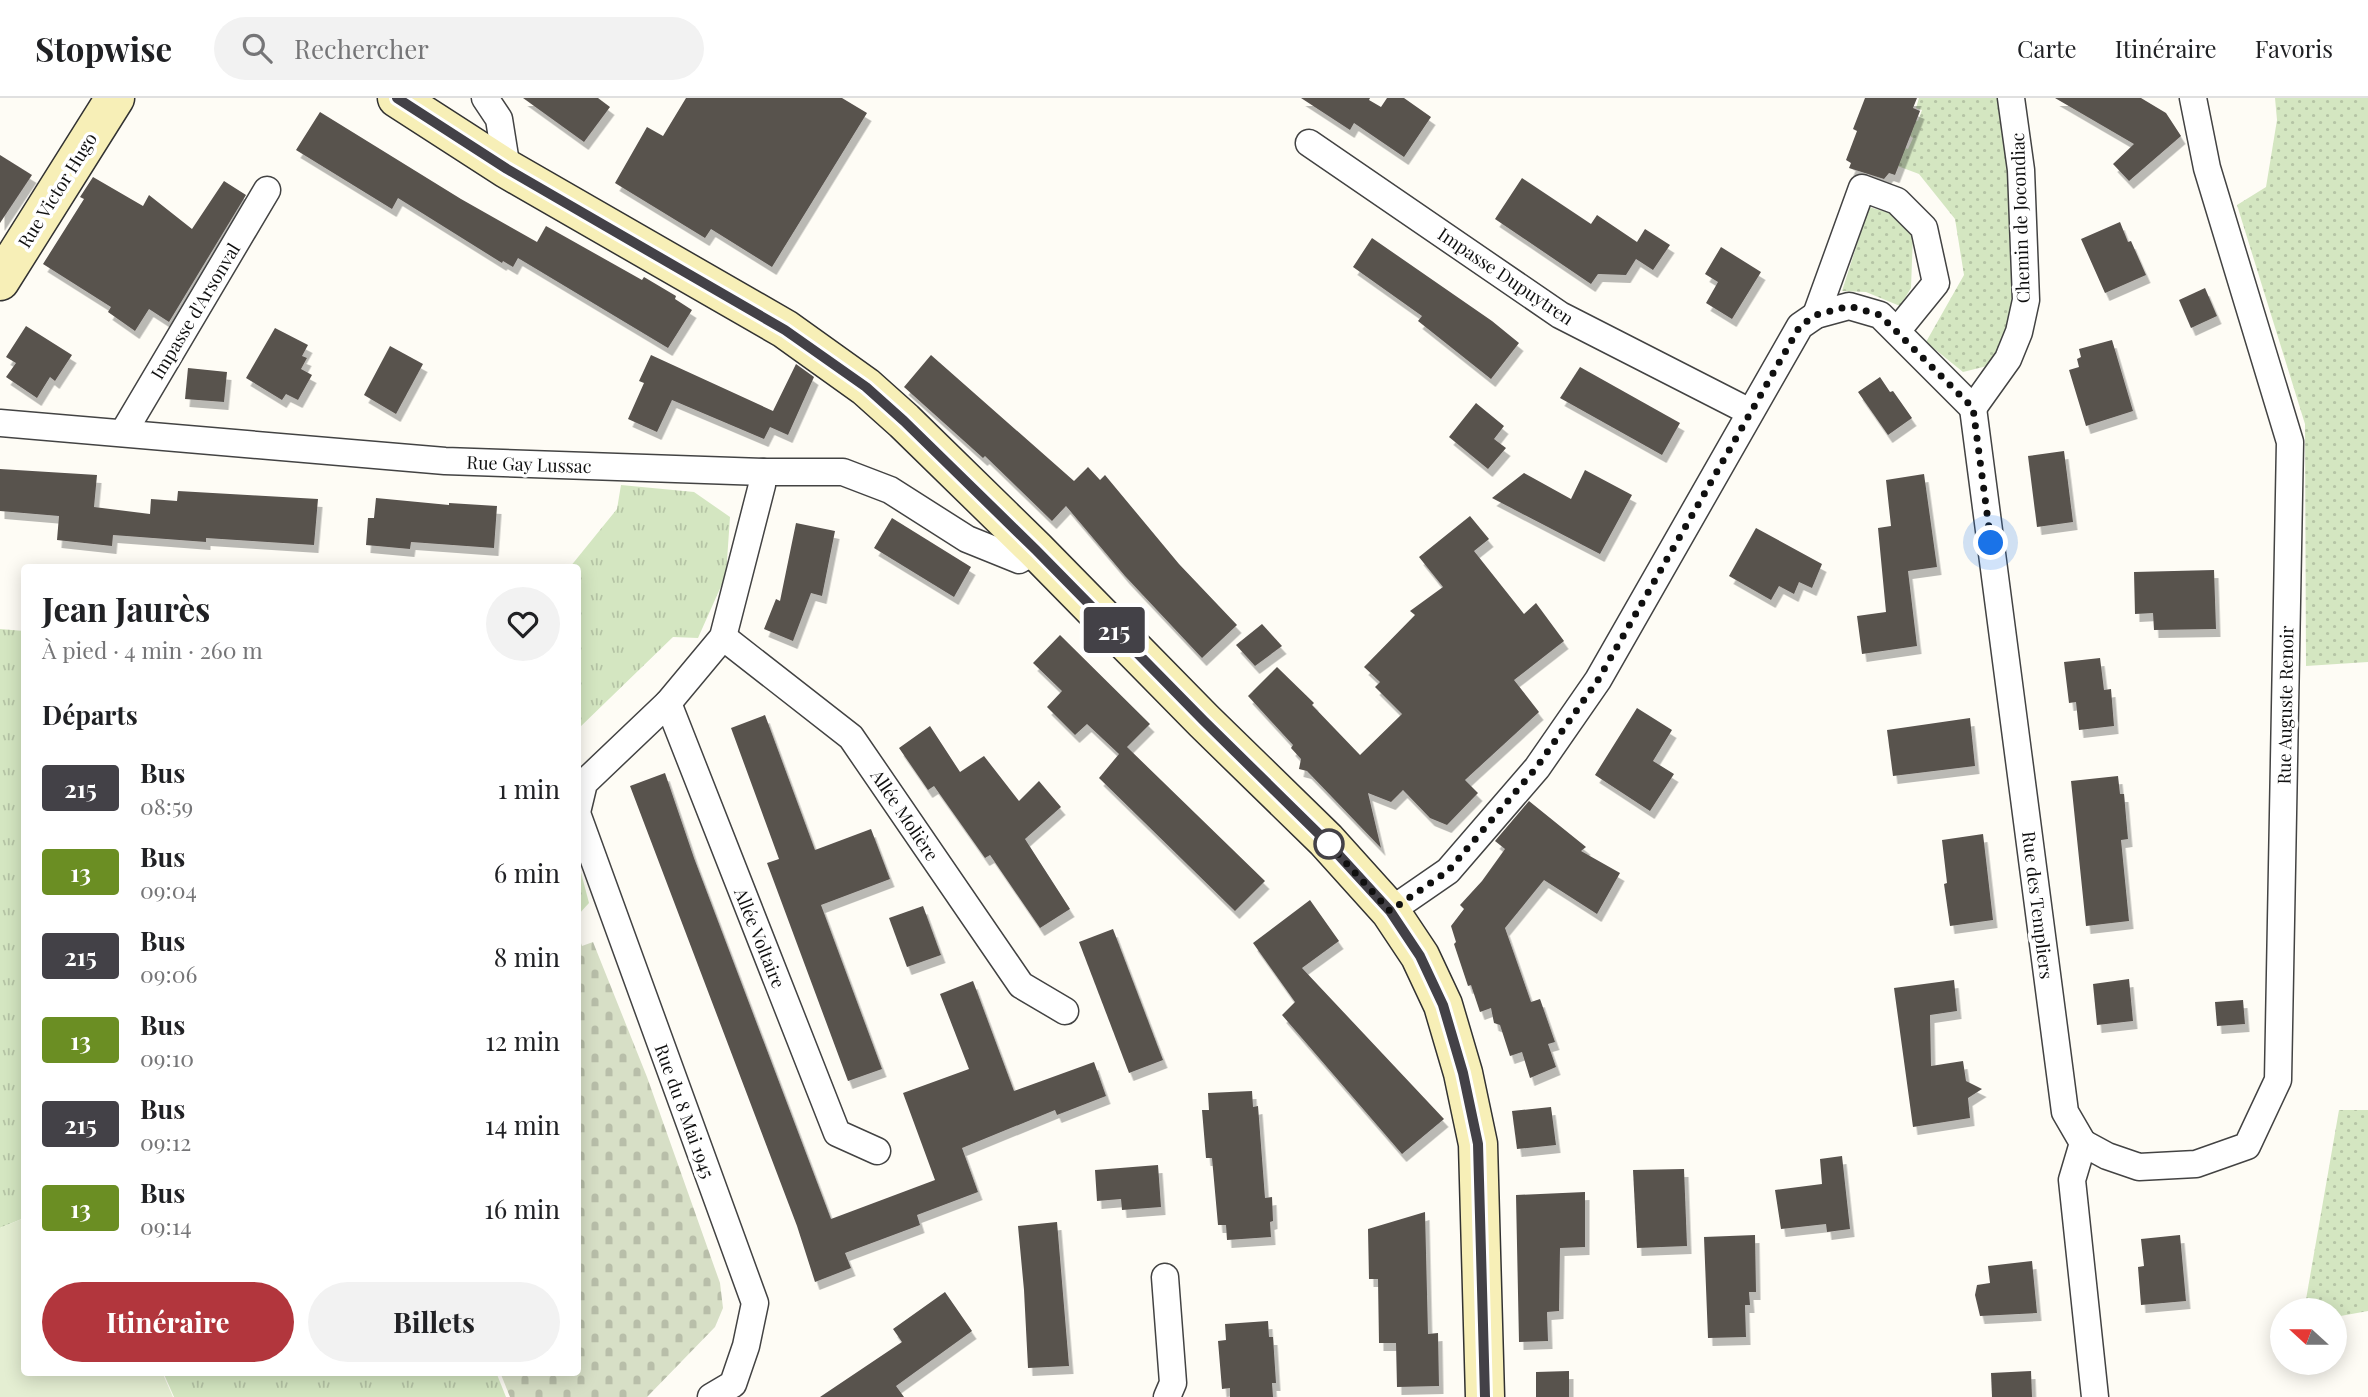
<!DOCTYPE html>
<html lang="fr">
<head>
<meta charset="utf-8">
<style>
  body { margin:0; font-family:"Playfair Display",serif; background:#f2f2f2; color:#202124; height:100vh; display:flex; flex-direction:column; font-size:26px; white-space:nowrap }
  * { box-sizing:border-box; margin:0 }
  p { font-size:23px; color:#757577 }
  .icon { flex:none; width:38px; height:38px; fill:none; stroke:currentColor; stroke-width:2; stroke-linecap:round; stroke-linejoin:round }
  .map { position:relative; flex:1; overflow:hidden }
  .drawer { position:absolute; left:21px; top:466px; width:560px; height:812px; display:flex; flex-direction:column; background:#fff; border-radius:7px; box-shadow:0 4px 18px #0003 }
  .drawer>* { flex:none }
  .badge { padding:0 14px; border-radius:5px; font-size:24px; line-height:46px }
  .needle { width:46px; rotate:291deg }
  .controls { position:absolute; left:2270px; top:1200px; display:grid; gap:14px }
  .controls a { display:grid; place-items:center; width:77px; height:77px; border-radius:50%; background:#fff; box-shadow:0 4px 18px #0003; font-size:35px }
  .you { position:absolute; width:35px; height:35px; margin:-18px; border:5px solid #fff; border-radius:50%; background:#1a73e8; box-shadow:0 0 0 10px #1a73e833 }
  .map>.badge { position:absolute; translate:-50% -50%; box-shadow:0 0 0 4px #fff }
  h2 { padding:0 21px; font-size:26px; line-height:63px }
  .round { display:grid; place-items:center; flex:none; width:74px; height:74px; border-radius:37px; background:#f2f2f2 }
  .summary { display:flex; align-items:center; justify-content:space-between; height:119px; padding:0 21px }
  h1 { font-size:33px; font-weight:700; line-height:52px }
  .action { display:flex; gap:14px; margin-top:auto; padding:14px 21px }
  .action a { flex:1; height:80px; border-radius:42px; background:#b2363d; color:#fff; font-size:28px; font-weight:700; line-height:80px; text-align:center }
  .action a+a { background:#f2f2f2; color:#202124 }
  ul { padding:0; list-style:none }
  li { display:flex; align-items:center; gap:21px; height:84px; padding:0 21px }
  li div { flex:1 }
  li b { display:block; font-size:26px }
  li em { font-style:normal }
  li .badge { min-width:77px; font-weight:700; text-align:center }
  header { display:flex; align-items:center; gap:42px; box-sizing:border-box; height:98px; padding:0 35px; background:#fff; border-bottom:2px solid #e0e0e0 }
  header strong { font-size:33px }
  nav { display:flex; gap:38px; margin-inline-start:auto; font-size:24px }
  .search { width:490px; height:63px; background:#f2f2f2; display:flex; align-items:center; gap:18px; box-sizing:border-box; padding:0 24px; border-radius:38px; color:#757577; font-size:26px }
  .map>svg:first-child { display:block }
  .grass { fill:url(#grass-dots) }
  .cemetery { fill:url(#cemetery-stones) }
  .park { fill:url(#park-tufts) }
  .pitch { fill:#e4eed2 }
  .building { fill:#58524e; filter:url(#shadow) }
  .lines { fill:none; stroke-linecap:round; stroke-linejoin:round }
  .street-casing { stroke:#434343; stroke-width:29 }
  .secondary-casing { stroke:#323232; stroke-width:41 }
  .street { stroke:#fff; stroke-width:26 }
  .secondary { stroke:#f7efb7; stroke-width:38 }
  .line-casing { stroke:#fff; stroke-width:16 }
  .line { stroke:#434147; stroke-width:10 }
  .walk { stroke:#101010; stroke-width:7; stroke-dasharray:0 12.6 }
  .stop-dot { fill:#fff; stroke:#434147; stroke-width:3.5 }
  .labels { text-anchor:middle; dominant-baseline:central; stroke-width:7; stroke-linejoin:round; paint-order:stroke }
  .street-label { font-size:18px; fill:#101010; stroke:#fff }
</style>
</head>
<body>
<header>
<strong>Stopwise</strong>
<div class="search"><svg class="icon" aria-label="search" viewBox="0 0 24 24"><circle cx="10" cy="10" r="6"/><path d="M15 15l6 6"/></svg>Rechercher</div>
<nav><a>Carte</a><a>Itinéraire</a><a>Favoris</a></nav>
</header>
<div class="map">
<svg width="2368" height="1299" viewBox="0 0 2368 1299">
  <defs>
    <pattern id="grass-dots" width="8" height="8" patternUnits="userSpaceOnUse" patternTransform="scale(1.75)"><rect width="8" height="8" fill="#d4e6c1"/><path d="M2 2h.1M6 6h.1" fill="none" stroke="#b5c4a5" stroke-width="1.8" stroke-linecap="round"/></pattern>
    <pattern id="cemetery-stones" width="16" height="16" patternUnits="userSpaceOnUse" patternTransform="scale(1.75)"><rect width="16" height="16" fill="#d7dfc6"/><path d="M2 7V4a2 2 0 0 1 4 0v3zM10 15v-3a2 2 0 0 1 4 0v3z" fill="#b8bea9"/></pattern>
    <pattern id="park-tufts" width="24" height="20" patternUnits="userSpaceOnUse" patternTransform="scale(1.75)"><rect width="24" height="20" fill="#d4e6c1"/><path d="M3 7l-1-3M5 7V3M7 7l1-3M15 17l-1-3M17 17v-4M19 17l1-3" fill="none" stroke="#b5c4a5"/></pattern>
    <filter id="shadow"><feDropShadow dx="4.5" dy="8" stdDeviation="0" flood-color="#0004"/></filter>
  </defs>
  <rect width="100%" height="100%" fill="#fefcf5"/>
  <g class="grass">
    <path d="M1919 0H2000L2014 79 2017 192 2007 245 1991 267 1963 274 1926 244 1964 177 1955 121 1919 76 1895 67 1901 49 1908 51 1913 40 1907 36 1912 21 1918 23 1922 12 1916 10Z"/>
    <path d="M2275 0H2368V564L2306 568 2305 326 2237 107 2266 89 2277 22Z"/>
    <path d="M1869 109 1893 116 1913 136 1911 190 1900 208 1866 194 1842 193Z"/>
    <path d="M2339 1012H2368V1213L2335 1219 2334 1213H2304Z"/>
  </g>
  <path class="cemetery" d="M578 837 582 848 593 844 647 979 720 1185 723 1210 715 1229 647 1299H510L500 1274H578Z"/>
  <g class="park">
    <path d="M621 387 694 394 730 419 726 477 698 540 673 539 578 631V469H570L617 411Z"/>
    <path d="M0 531 24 533V1120L0 1130Z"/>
    <path d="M578 763 589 805 578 817Z"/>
    <path d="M163 1274H496L506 1299H174Z"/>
  </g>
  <path class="pitch" d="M24 1120V1274H162L173 1299H0V1130Z"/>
  <g class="building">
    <path d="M523 0H598L610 9 584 44Z"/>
    <path d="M686 0H842L867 15 772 169 711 131 705 140 615 85 647 29 663 38Z"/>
    <path d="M1301 0H1370L1369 2 1381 9 1387 0H1404L1431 19 1404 59 1354 25 1350 32Z"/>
    <path d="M1865 0H1917L1913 10 1920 13 1895 77 1889 75 1884 81 1849 70 1851 65 1846 62 1857 33 1853 31Z"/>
    <path d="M2055 0H2141L2166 15 2181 38 2129 83 2113 66 2134 46Z"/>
    <path d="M320 14 461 101 537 144 546 128 642 182 644 179 676 198 675 201 692 212 668 250 518 160 513 169 503 163 502 165 398 100 392 111 296 52Z"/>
    <path d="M0 57 32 77 0 125Z"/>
    <path d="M93 79 143 108 149 97 192 131 224 83 246 97 169 224 149 211 135 233 108 214 111 209 43 166 84 101 80 99Z"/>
    <path d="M1522 80 1591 126 1597 117 1637 144 1645 131 1670 147 1653 172 1636 161 1626 177 1598 176 1591 186 1495 121Z"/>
    <path d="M2120 124 2128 144 2131 143 2146 177 2105 195 2081 141Z"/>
    <path d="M1372 140 1492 223 1519 245 1491 281 1418 223 1422 218 1353 169Z"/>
    <path d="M1721 149 1761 174 1732 221 1706 205 1718 184 1705 176Z"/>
    <path d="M2205 190 2217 218 2191 230 2179 202Z"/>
    <path d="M26 228 72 257 55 283 50 279 37 300 6 279 16 265 6 259Z"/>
    <path d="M275 230 308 247 302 258 307 260 301 271 312 277 298 302 286 296 282 302 246 280Z"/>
    <path d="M2112 242 2133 313 2086 328 2069 272 2079 269 2077 261 2081 259 2079 251Z"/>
    <path d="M390 248 423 266 396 316 364 297Z"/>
    <path d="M651 257 773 313 796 266 814 279 788 337 770 329 764 341 672 302 657 334 628 321 644 285 639 283Z"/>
    <path d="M931 257 1074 383 1088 369 1100 382 1105 377 1179 466 1237 527 1202 560 1125 478 1066 408 1052 423 985 358 983 360 904 289Z"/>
    <path d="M1580 269 1680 325 1662 357 1560 300Z"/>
    <path d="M188 270 227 274 224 304 185 301Z"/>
    <path d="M1880 279 1890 294 1893 293 1912 320 1888 337 1858 294Z"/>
    <path d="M1476 305 1504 328 1494 341 1506 350 1488 371 1449 339Z"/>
    <path d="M2064 353 2073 424 2037 429 2028 358Z"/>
    <path d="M0 371 97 377 94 409 150 416 151 401 177 403 178 393 318 401 314 447 206 440V444L113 437 112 448 57 442 59 418 0 413Z"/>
    <path d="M1585 372 1632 397 1600 456 1492 400 1524 375 1571 401Z"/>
    <path d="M1924 376 1937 469 1908 473 1917 548 1862 556 1857 518 1886 514 1878 430 1891 428 1886 382Z"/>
    <path d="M376 400 449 407V405L497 408 494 450 411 444 410 451 366 447 368 420H374Z"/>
    <path d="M1470 418 1489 441 1474 453 1524 516 1536 505 1564 543 1514 582 1539 614 1465 682 1478 695 1447 727 1430 720 1403 692 1391 704 1368 695 1381 750 1307 673 1299 671 1301 661 1291 650 1293 647 1248 598 1277 569 1314 605 1312 607 1360 657 1402 616 1375 589 1380 584 1364 569 1415 517 1410 513 1443 489 1419 459Z"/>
    <path d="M892 420 971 469 954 499 874 450Z"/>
    <path d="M796 425 835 433 822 498 811 495 793 543 764 531 776 501 780 503Z"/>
    <path d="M1756 430 1822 466 1812 490 1799 484 1794 496 1779 488 1771 502 1729 478Z"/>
    <path d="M2214 472 2216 531 2154 532 2153 515 2135 516 2134 474Z"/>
    <path d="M1262 526 1282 548 1255 568 1236 547Z"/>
    <path d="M1060 537 1150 626 1127 649 1265 783 1235 813 1099 680 1119 656 1087 626 1075 637 1047 609 1062 593 1033 565Z"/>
    <path d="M2100 560 2104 592 2111 591 2114 628 2079 632 2076 604 2069 605 2064 564Z"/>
    <path d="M1637 610 1672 632 1653 663 1674 676 1650 713 1595 677Z"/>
    <path d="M765 617 815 752 871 731 890 781 821 807 882 971 848 983 767 765 779 761 731 630Z"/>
    <path d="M1970 620 1975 668 1893 678 1887 632Z"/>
    <path d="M930 628 960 674 984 658 1019 703 1039 683 1061 709 1025 741 1070 811 1040 830 990 757 985 760 934 688 928 692 899 650Z"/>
    <path d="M665 675 694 760 831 1121 935 1082 903 995 969 971 940 896 973 883 1014 993 1094 964 1106 998 1057 1017 1055 1012 962 1050 978 1094 917 1117 920 1127 845 1155 851 1170 815 1184 797 1128 630 688Z"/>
    <path d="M2118 678 2120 696H2124L2128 741 2121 742 2129 823 2086 828 2071 683Z"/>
    <path d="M1529 703 1586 749 1581 753 1620 775 1597 816 1544 782 1505 830 1531 904 1540 901 1555 944 1548 946 1556 969 1530 980 1522 954 1510 958 1500 927 1494 925 1491 910 1480 914 1471 887 1468 888 1454 846 1456 844 1451 828 1464 811 1460 807 1482 783 1505 751 1495 743Z"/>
    <path d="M1983 736 1993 822 1950 828 1944 786 1947 785 1942 742Z"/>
    <path d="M1310 802 1339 843 1302 870 1444 1021 1402 1056 1282 917 1295 904 1253 845Z"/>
    <path d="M923 808 941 857 907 869 889 820Z"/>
    <path d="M1113 831 1163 962 1129 975 1079 844Z"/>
    <path d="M2129 881 2133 923 2097 927 2093 886Z"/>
    <path d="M1954 882 1957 913 1930 917 1931 968 1963 963 1966 983 1982 991 1968 1000 1970 1020 1913 1029 1894 890Z"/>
    <path d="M2243 902 2245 926 2217 928 2215 904Z"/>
    <path d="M1252 993 1253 1009 1258 1008 1265 1100 1272 1099 1273 1123 1270 1124 1271 1139 1227 1142 1226 1127H1218L1212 1060H1206L1202 1012H1209L1208 995Z"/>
    <path d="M1551 1009 1556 1047 1517 1051 1512 1013Z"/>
    <path d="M1842 1058 1850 1131 1827 1134 1826 1126 1781 1131 1775 1092 1822 1086 1820 1061Z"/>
    <path d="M1158 1067 1161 1109 1122 1112 1121 1101 1097 1103 1095 1072Z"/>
    <path d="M1684 1071 1687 1148 1637 1150 1633 1072Z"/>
    <path d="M1585 1094V1149L1560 1150 1559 1213 1547 1214 1548 1243 1519 1244 1516 1097Z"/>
    <path d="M1425 1114 1428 1236 1438 1235 1439 1288 1397 1289 1396 1245H1379L1378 1181H1369L1368 1131Z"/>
    <path d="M1057 1124 1069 1268 1028 1270 1024 1192 1018 1128Z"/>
    <path d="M1755 1137 1756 1194H1749L1750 1207H1745L1746 1239 1708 1240 1704 1139Z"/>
    <path d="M2180 1137 2186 1203 2141 1207 2138 1169 2144 1168 2141 1141Z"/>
    <path d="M2032 1163 2037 1215 1980 1218 1975 1197 1977 1187 1990 1185 1988 1168Z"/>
    <path d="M945 1194 972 1233 896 1288 904 1299H820L902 1244 893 1231Z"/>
    <path d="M1268 1223 1269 1239H1273L1276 1285H1272L1273 1299H1230V1290L1222 1291 1218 1243 1226 1242 1225 1226Z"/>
    <path d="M1569 1273V1299H1536V1274Z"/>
    <path d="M2031 1273 2032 1299H1992L1991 1275Z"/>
  </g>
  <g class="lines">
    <defs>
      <g id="street">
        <path d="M485 0 499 21 507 71"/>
        <path d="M1309 45 1560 217 1750 314"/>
        <path d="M1816 217 1862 90 1897 103 1924 130 1936 185 1897 233"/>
        <path d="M1973 310 2065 1014 2083 1045 2072 1082 2095 1299"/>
        <path d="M1973 310 2008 261 2019 234 2026 202 2021 72 2011 0"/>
        <path d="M0 325 445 363 763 374H843L890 392 967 441 1019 462 1036 452"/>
        <path d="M123 335 267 92"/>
        <path d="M723 539 851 639 1021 887 1065 913"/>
        <path d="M668 605 837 1035 877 1053"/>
        <path d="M578 710 584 685 668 605 723 539 762 387 763 374"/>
        <path d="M578 718 755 1205 746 1248 733 1286 711 1299"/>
        <path d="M1390 813 1448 773 1537 670 1598 582 1800 228 1816 217 1849 208 1880 217 1973 310"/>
        <path d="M2083 1045 2107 1058 2139 1069 2196 1066 2247 1048 2278 982 2290 344 2207 70 2193 0"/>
        <path d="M1165 1179 1173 1285 1167 1299"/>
      </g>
      <g id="secondary">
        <path d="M397 0 507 71 785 231 866 289 904 323 1036 452 1204 623 1326 742 1390 813 1420 858 1443 907 1463 975 1478 1046 1485 1299"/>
        <path d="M0 183 115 0"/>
      </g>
    </defs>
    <use href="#street" class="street-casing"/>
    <use href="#secondary" class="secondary-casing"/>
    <use href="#street" class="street"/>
    <use href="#secondary" class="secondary"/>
  </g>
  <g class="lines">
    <defs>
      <path id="line" d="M397 0 507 71 785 232 866 289 904 323 1036 452 1204 623 1325 742 1390 813 1420 858 1443 907 1463 975 1478 1046 1485 1299"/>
    </defs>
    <use href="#line" class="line-casing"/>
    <use href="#line" class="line"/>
    <path class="walk" d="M1329 746 1325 742 1390 813 1448 773 1536 670 1598 582 1800 228 1816 217 1849 208 1880 217 1973 310 1991 445"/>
  </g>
  <circle class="stop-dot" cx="1329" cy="746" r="14"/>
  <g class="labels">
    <g class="street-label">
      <text transform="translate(57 92) rotate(-58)">Rue Victor Hugo</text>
      <text transform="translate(2020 120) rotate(-92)">Chemin de Jocondiac</text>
      <text transform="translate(1506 178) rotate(34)">Impasse Dupuytren</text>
      <text transform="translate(195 213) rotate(-59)">Impasse d'Arsonval</text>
      <text transform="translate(529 366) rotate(2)">Rue Gay Lussac</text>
      <text transform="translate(2285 607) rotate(-89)">Rue Auguste Renoir</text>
      <text transform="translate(905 717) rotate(56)">Allée Molière</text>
      <text transform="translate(2038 807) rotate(83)">Rue des Templiers</text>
      <text transform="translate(760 840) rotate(68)">Allée Voltaire</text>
      <text transform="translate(685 1013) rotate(70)">Rue du 8 Mai 1945</text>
    </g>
  </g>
</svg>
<div class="controls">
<a><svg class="needle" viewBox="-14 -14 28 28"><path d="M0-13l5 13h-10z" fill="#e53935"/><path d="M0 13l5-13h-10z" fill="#757577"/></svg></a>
</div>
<div class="you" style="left:1991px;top:445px"></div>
<b class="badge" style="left:1114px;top:532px;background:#434147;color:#fff">215</b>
<section class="drawer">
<div class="summary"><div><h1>Jean Jaurès</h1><p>À pied · 4 min · 260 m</p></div><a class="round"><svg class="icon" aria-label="heart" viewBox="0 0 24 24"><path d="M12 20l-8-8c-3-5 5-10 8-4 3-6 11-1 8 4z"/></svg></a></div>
<h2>Départs</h2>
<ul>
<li><span class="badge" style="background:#434147;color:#fff">215</span><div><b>Bus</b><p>08:59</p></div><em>1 min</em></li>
<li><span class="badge" style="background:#6b8e23;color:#fff">13</span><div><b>Bus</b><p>09:04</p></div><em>6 min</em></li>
<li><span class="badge" style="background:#434147;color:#fff">215</span><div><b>Bus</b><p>09:06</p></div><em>8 min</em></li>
<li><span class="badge" style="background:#6b8e23;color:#fff">13</span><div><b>Bus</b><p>09:10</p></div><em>12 min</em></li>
<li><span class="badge" style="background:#434147;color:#fff">215</span><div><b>Bus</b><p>09:12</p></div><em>14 min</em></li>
<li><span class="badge" style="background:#6b8e23;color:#fff">13</span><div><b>Bus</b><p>09:14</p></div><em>16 min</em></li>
</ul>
<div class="action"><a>Itinéraire</a><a>Billets</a></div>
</section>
</div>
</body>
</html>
